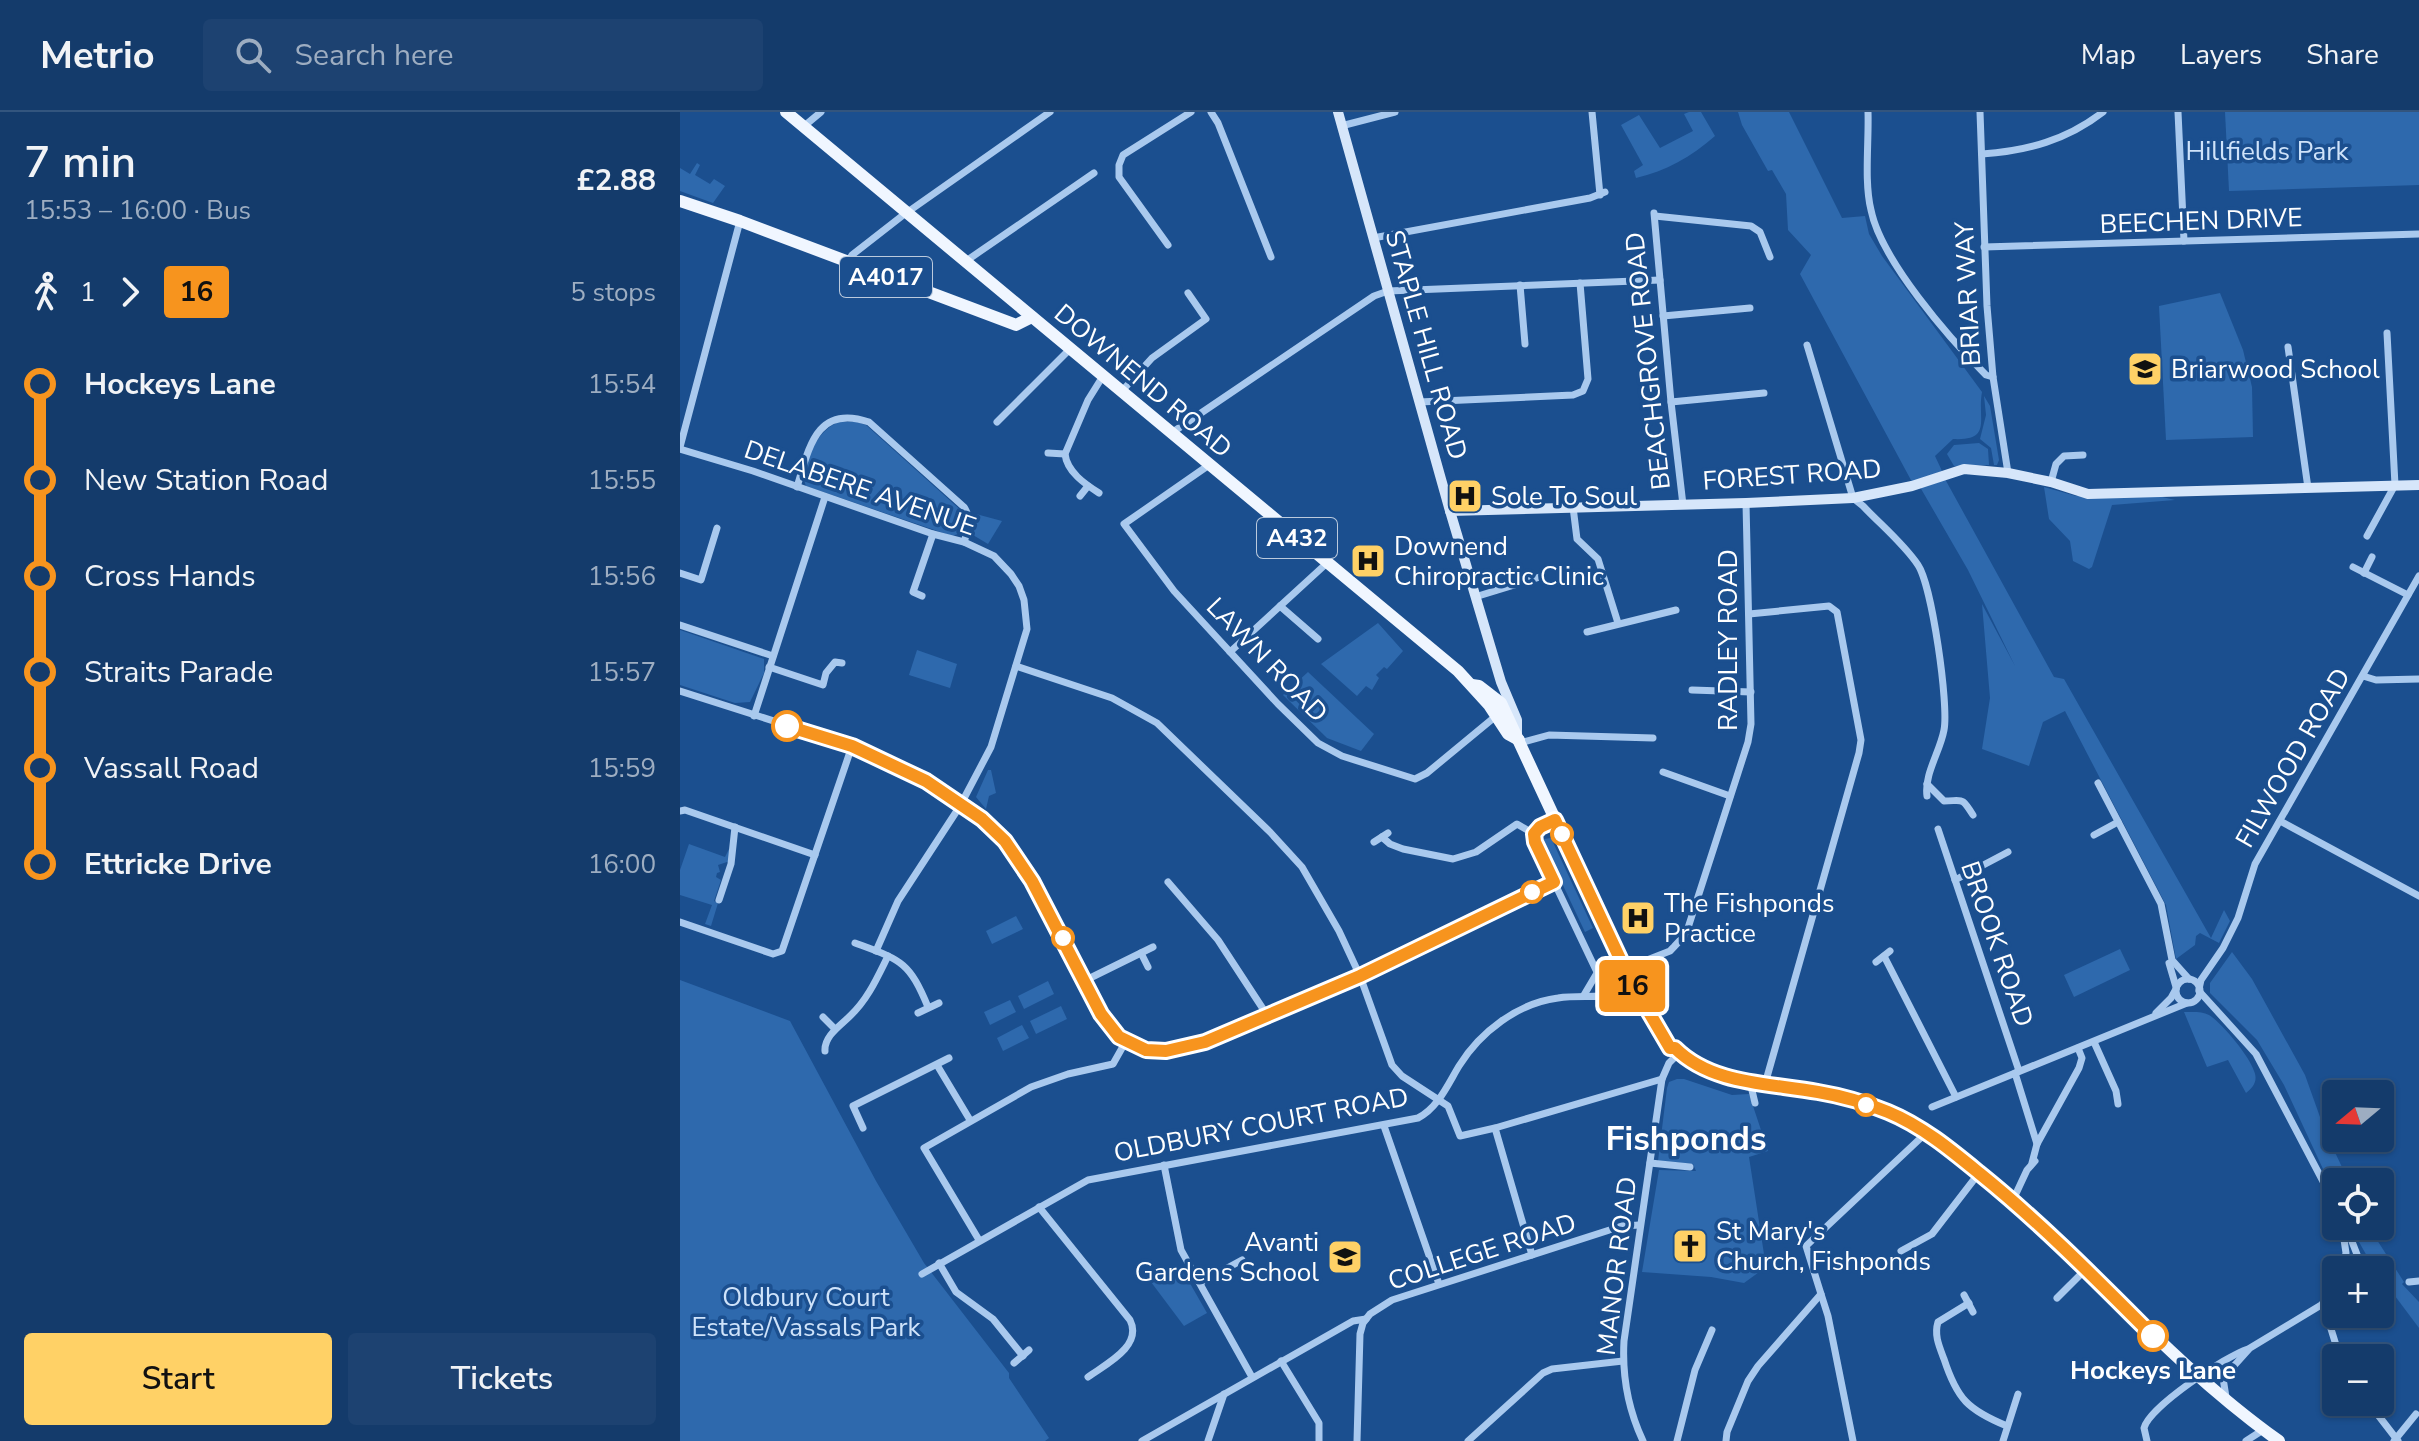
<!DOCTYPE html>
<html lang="en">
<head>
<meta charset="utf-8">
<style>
  body { margin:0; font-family:"Nunito Sans",sans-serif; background:#1d4271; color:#f1f3f6; height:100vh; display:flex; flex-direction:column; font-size:30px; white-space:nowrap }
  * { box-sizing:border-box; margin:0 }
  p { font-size:26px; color:#9dadc1 }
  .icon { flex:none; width:44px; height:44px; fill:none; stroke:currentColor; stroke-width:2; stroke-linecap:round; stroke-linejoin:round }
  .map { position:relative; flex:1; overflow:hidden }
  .drawer { display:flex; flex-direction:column; background:#143b6b; width:680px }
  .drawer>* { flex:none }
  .badge { padding:0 16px; border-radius:6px; font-size:28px; line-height:52px }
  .needle { width:52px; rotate:251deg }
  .fabs { position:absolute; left:1642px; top:968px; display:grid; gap:16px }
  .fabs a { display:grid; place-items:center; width:72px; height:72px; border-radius:8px; background:#143b6b; box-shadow:0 2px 6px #0004,0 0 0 2px #33557e; font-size:40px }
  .map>.badge { position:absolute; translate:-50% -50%; box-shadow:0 0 0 4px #fff }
  .legs { display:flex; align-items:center; gap:12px; height:88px; padding:0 24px; font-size:26px }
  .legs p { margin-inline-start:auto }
  .headline { display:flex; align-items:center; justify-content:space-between; height:136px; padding:0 24px }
  h1 { font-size:44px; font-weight:600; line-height:60px }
  .primary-button { display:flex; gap:16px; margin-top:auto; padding:16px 24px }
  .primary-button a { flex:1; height:92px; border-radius:8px; background:#ffd166; color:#111; font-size:32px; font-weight:600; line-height:92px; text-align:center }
  .primary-button a+a { background:#1d4271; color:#f1f3f6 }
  ul { padding:0 24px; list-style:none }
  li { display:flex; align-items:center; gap:28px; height:96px; font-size:30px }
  li i { display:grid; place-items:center; width:12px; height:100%; margin:0 10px; background:currentColor }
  li i::after { content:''; width:20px; height:20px; margin:-10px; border:6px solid; border-radius:50%; background:#143b6b }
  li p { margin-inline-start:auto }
  li:first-child i { background:linear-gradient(#0000 50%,currentColor 0) }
  li:last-child i { background:linear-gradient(currentColor 50%,#0000 0) }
  header { display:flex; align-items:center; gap:48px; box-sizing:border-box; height:112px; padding:0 40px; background:#143b6b; border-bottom:2px solid #33557e }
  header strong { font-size:38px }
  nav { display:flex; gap:44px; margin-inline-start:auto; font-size:28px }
  .search { width:560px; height:72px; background:#1d4271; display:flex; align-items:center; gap:20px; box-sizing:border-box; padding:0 28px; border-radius:8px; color:#9dadc1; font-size:30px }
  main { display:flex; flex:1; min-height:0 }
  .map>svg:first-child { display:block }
  .green { fill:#2e69ad }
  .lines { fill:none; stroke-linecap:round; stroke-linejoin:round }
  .minor { stroke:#a9c9ee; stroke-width:7 }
  .secondary { stroke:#d6e6fa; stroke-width:10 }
  .primary { stroke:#f0f6ff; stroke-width:12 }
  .line-1-casing { stroke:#fff; stroke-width:18 }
  .line-1 { stroke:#f7941e; stroke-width:12 }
  .stop-1-dot { fill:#fff; stroke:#f7941e; stroke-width:4 }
  .labels { text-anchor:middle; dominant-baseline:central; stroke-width:7; stroke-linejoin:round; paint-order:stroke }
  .shield { fill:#1b4f8f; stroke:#bbcadd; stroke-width:2 }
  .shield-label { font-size:24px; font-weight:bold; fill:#fff }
  .park-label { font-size:26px; fill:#cfe3fa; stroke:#1b4f8f }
  .street-label { font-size:26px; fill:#fff; stroke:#1b4f8f }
  .poi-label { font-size:26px; fill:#fff; stroke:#1b4f8f; text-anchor:start }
  .stop-label { font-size:26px; font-weight:bold; fill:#fff; stroke:#1b4f8f }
  .district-label { font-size:34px; font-weight:bold; fill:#fff; stroke:#1b4f8f }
</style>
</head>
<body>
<header>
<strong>Metrio</strong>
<div class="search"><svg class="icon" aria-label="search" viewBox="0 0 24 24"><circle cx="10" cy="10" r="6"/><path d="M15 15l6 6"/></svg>Search here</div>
<nav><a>Map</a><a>Layers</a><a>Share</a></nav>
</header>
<main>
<section class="drawer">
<div class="headline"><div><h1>7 min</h1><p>15:53 – 16:00 · Bus</p></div><b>£2.88</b></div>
<div class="legs"><svg class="icon" aria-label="walk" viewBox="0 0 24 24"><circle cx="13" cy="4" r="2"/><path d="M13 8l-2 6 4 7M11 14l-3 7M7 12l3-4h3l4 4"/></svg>1<svg class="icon" aria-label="forward" viewBox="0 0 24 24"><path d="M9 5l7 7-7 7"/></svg><b class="badge" style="background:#f7941e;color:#111">16</b><p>5 stops</p></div>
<ul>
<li><i style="color:#f7941e"></i><b>Hockeys Lane</b><p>15:54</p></li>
<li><i style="color:#f7941e"></i><span>New Station Road</span><p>15:55</p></li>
<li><i style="color:#f7941e"></i><span>Cross Hands</span><p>15:56</p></li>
<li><i style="color:#f7941e"></i><span>Straits Parade</span><p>15:57</p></li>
<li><i style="color:#f7941e"></i><span>Vassall Road</span><p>15:59</p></li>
<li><i style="color:#f7941e"></i><b>Ettricke Drive</b><p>16:00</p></li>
</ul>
<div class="primary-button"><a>Start</a><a>Tickets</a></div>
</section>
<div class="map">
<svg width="1739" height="1329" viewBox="0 0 1739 1329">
  <rect width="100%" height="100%" fill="#1b4f8f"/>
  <g class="green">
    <path d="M1009 0H1021L1035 24C1011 45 986 59 956 66L954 59 963 53 941 13 959 3 980 36 1013 19 1004 2Z"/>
    <path d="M1058 0H1109L1162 106 1185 104 1189 122 1202 144 1302 280C1297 307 1313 329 1273 327L1255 344 1262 359 1232 370 1120 162 1131 143 1108 118 1106 82 1092 58 1088 59 1062 13Z"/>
    <path d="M1545 0H1739V73L1549 79Z"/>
    <path d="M17 51 20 53 15 63 30 72 34 67 45 74 33 91 0 79V56L10 62Z"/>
    <path d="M1540 181 1563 238 1572 275 1573 325 1486 328 1479 194Z"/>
    <path d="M1304 284 1310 294 1319 348 1317 353H1314L1311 336 1300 327 1306 303Z"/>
    <path d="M160 310H177L186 313 285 402 287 408 284 420 272 424 126 374C117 355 140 314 160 310Z"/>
    <path d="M1299 331 1308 337 1309 353 1274 354 1267 342 1274 333Z"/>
    <path d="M1265 367 1374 565 1384 567 1531 826 1544 798 1550 809 1539 831 1520 821 1516 824 1515 833 1496 847 1486 793 1385 599 1363 610 1349 654 1302 637 1310 586 1302 492 1335 554 1288 458 1240 375Z"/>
    <path d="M1364 375 1396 384H1478L1495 388 1432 393 1412 455 1409 457 1393 449 1390 429 1369 407Z"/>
    <path d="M296 402 322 409 308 432 293 423Z"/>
    <path d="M698 511 723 539 707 557 704 555 696 563 699 566 692 578 686 574 677 584 641 552Z"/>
    <path d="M0 518 84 547V561L70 590 55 591 0 573Z"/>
    <path d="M237 538 277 552 270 576 229 563Z"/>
    <path d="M628 560 694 622 681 639 647 626 603 583Z"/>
    <path d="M308 658H311L316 681 309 684 306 697 296 685Z"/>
    <path d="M871 726 913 816 905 820 863 731 864 727Z"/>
    <path d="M9 732 45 745 49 737 50 749 38 753 40 760 37 761 36 765 41 768 34 789 38 791 31 814 25 812 32 793 0 783V758Z"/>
    <path d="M336 804 343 817 312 832 306 819Z"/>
    <path d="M1440 837 1450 858 1394 885 1384 863Z"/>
    <path d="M1552 840 1572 867 1625 963 1645 1019 1669 1070H1656V1085L1604 973 1577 928 1530 881V871Z"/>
    <path d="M0 868 110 909 196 1069 244 1151 329 1261V1266L369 1326 365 1329H0Z"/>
    <path d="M368 869 374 882 344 897 338 884Z"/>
    <path d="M330 888 336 900 310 913 304 900Z"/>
    <path d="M381 894 387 907 356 922 350 909Z"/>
    <path d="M1504 900C1512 900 1522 899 1529 903 1542 911 1570 945 1574 959 1578 968 1574 975 1566 981L1548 948 1527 955Z"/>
    <path d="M342 913 349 926 323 939 317 926Z"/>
    <path d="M997 967H1004L1052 983 1069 982 1088 1039 1069 1045 1086 1155 1064 1171 1031 1165 962 1160 979 1058 1016 1059 1013 1052 978 1049 987 976 989 970Z"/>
    <path d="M1670 1114H1688L1724 1170 1722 1172 1739 1190V1216L1700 1164V1158H1695L1692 1153Z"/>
    <path d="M500 1154 527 1201 504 1214 471 1170Z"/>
  </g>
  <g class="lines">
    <g class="minor">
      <path d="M531 0 538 11 591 145"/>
      <path d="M912 0 920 83"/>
      <path d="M1188 0C1189 30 1184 70 1191 98 1201 148 1269 226 1306 263L1313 265"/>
      <path d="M1300 0 1307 194 1313 265 1328 361"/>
      <path d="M1498 0 1504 129"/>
      <path d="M661 14 715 0"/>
      <path d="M123 15 141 0"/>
      <path d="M1302 42C1347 39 1387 28 1423 0"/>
      <path d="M974 101 991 290 1003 393"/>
      <path d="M975 104 1071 114 1080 120 1090 145"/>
      <path d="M693 126 910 86 925 80"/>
      <path d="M488 133 439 65V53L443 43 511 0"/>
      <path d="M1304 135 1739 122"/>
      <path d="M286 149 414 61"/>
      <path d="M168 150 172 143 222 104 370 0"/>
      <path d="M840 173 845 232"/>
      <path d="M983 204 1070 196"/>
      <path d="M1127 233 1173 386 1183 394C1201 413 1224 432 1238 453 1252 474 1269 593 1264 618 1260 640 1244 662 1247 684"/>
      <path d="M1608 235 1628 376"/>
      <path d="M442 279 472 246 526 207 508 181"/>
      <path d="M739 290 893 283 903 279 908 267 900 171"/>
      <path d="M991 290 1084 281"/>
      <path d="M317 310 390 237"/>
      <path d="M493 320 694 184 708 179 980 168"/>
      <path d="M0 335 60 109"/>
      <path d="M0 337 73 359 253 422 284 430 314 444 331 462 339 474 344 488 347 517 311 635 280 694 218 789 196 839"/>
      <path d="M368 341 385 342"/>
      <path d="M529 353 444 412 494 479 598 592 638 631 662 644 735 667 747 661 816 604"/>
      <path d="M1371 370 1376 352 1384 344 1403 343"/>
      <path d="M117 375C129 336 136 292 189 310L284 395C292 407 288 418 284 430"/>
      <path d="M419 381C405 372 387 360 385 342L408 288 423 264"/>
      <path d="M400 384 408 374"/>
      <path d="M893 395 897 427 918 447 938 511"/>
      <path d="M1687 424 1715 373 1707 221"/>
      <path d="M1673 455 1728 483"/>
      <path d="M0 461 21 468 37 416"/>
      <path d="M1684 461 1692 445"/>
      <path d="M242 484 233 480 253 422"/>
      <path d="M795 485 863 464"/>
      <path d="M600 494 638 527"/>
      <path d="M1069 502 1149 494 1157 500 1181 628 1179 641 1085 972"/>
      <path d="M0 513 93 544"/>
      <path d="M907 520 996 498"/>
      <path d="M550 540 647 451"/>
      <path d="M336 554 432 586 477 611 590 720 622 755 659 819 680 864 712 953 722 964 768 994 780 1024 815 1016 982 967"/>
      <path d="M89 555 143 573 146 561 155 550 162 551"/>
      <path d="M1683 564 1696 568 1739 567"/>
      <path d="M1012 578 1071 580"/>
      <path d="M0 579 172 634 246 669 302 707 325 729 352 769 421 902 439 925 466 938 486 939 525 930 680 864 874 770"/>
      <path d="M74 604 145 385"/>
      <path d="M840 631 869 623 973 626"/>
      <path d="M983 660 1050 684"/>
      <path d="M1418 671 1481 792 1492 848 1509 867"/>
      <path d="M1247 672 1264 689C1283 689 1281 684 1293 703"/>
      <path d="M0 699 5 698 135 743"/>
      <path d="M875 708 860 715 854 722 855 730 926 879 933 883 953 876"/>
      <path d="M1600 709 1739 784"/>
      <path d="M1258 717 1339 959"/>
      <path d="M1414 723 1438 710"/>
      <path d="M702 725 710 732 723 737 773 747 796 740 837 712 854 722"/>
      <path d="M694 730 708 721"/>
      <path d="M1275 768 1328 740"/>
      <path d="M488 770 538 828 587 903"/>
      <path d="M39 788 51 752 55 715"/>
      <path d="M0 810 93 842 102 839 172 634"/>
      <path d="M175 831C221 848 229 849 248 895"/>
      <path d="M461 841 468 855"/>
      <path d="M1204 844 1276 985"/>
      <path d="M1196 850 1210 839"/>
      <path d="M1489 851 1496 875"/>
      <path d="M944 857 990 839 1006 822 1068 630 1071 612 1066 391"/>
      <circle cx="1508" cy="879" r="12"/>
      <path d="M404 869 473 835"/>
      <path d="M1519 877 1521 868 1543 836 1558 806 1575 752 1739 464"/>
      <path d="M1519 879 1576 942 1656 1094"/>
      <path d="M904 883 917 861"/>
      <path d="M238 901 259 891"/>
      <path d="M1476 901 1491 886 1496 877"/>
      <path d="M143 905 155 917"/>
      <path d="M1414 930 1436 979 1438 992"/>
      <path d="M145 939C144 924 160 914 170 904 188 887 197 866 208 844"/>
      <path d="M257 953 290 1008"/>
      <path d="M1335 961 1357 1032"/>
      <path d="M1070 970 1075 991"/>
      <path d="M1252 995 1507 891"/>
      <path d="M704 1014 759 1172"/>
      <path d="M183 1016 173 994 269 946"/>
      <path d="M815 1016 852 1143"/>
      <path d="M970 1051 1010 1055"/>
      <path d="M1352 1051 1357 1032 1399 956 1402 946 1398 936"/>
      <path d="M484 1053 501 1138 572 1265"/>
      <path d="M1333 1088 1347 1058 1355 1049"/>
      <path d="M359 1095 450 1208C463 1234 426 1252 408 1265"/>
      <path d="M1666 1114 1683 1158"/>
      <path d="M299 1128 244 1036 351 975 388 962 433 952 446 929"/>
      <path d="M1221 1139 1252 1122 1299 1061"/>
      <path d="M259 1151 276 1180 313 1207 343 1244"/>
      <path d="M1662 1158 1666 1141 1662 1114"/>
      <path d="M242 1162 408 1068 738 1006C758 996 768 972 779 954 800 920 838 891 878 886 896 883 915 886 933 883"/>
      <path d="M1729 1170 1739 1169"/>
      <path d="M520 1171 562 1148"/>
      <path d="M1700 1173 1709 1187"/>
      <path d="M1141 1182 1148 1204 1173 1329"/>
      <path d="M1284 1183 1293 1200"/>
      <path d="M1377 1186 1406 1157"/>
      <path d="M1289 1191 1258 1210C1254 1223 1259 1234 1264 1247 1277 1287 1288 1298 1327 1314"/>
      <path d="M1643 1191 1660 1246"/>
      <path d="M601 1249 639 1311V1329"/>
      <path d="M334 1251 349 1238"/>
      <path d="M1546 1285 1543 1266 1570 1236 1656 1184"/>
      <path d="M1688 1290 1718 1329"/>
      <path d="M462 1329 673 1209 686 1207"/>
      <path d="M528 1329 544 1282"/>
      <path d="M677 1329 680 1222 683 1211 690 1202 712 1188 942 1114 960 1113"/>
      <path d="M788 1329 863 1261 872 1257 943 1249"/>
      <path d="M963 1329C948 1297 942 1264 944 1229L982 967 989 951 1000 940"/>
      <path d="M997 1329 1015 1258 1032 1218"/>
      <path d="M1046 1329 1047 1320 1068 1269 1078 1254 1141 1182 1126 1134 1246 1021"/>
      <path d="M1323 1329 1338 1282"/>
      <path d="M1467 1329 1464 1316C1469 1295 1546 1244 1568 1237"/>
      <path d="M1566 1329 1583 1318"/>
      <path d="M1714 1329 1736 1302"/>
    </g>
    <g class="secondary">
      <path d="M658 0 770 399 821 570 837 608V622"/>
      <path d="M770 399 1066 391 1173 386 1232 374 1284 357 1328 361 1371 370 1408 382 1739 373"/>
    </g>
    <g class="primary">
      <path d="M106 0 778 559 809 593 828 622 839 628"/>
      <path d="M0 89 60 109 336 213 352 205"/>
      <path d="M792 573 799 574 821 591 949 866 990 936H995C1033 972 1089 971 1138 980 1162 984 1186 991 1208 1000 1263 1023 1312 1069 1355 1108 1435 1183 1509 1265 1599 1329"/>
    </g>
  </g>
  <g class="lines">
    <defs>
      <path id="line-1" d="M107 614 172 634 246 669 302 707 325 729 352 769 421 902 439 925 466 938 486 939 525 930 680 864 874 770 855 730 854 722 860 715 875 708 949 866 990 936H995C1032 973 1090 971 1138 980 1162 984 1186 991 1208 1000 1242 1014 1271 1038 1299 1061 1361 1111 1417 1168 1473 1224"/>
    </defs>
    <use href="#line-1" class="line-1-casing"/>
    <use href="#line-1" class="line-1"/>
  </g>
  <defs>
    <symbol id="school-square" viewBox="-11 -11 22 22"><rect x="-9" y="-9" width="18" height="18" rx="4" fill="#ffd166" stroke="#1b4f8f"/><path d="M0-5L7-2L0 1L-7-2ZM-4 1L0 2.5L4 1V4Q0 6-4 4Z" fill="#111"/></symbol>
    <symbol id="hospital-square" viewBox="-11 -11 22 22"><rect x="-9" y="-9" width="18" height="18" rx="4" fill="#ffd166" stroke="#1b4f8f"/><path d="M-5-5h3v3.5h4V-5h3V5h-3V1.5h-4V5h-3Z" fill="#111"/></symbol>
    <symbol id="church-square" viewBox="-11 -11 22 22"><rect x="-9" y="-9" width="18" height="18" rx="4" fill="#ffd166" stroke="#1b4f8f"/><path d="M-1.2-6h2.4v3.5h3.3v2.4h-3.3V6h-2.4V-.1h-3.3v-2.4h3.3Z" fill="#111"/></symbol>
  </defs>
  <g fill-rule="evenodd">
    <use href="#school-square" x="1445" y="237" width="40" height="40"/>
    <use href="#hospital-square" x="765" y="364" width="40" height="40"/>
    <use href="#hospital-square" x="668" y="429" width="40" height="40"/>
    <use href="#hospital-square" x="938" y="786" width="40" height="40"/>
    <use href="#church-square" x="990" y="1114" width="40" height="40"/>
    <use href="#school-square" x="645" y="1125" width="40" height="40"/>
  </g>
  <g class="stop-1-dot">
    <circle cx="107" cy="614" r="14"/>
    <circle cx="882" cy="722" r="10"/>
    <circle cx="852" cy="780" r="10"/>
    <circle cx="383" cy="826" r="10"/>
    <circle cx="1186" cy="993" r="10"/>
    <circle cx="1473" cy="1224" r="14"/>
  </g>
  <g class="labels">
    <g class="shield">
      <rect x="160" y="145" width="92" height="40" rx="6"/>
      <rect x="577" y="406" width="80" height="40" rx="6"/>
    </g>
    <g class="shield-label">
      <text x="206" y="165">A4017</text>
      <text x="617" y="426">A432</text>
    </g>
    <g class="park-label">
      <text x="1587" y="39">Hillfields Park</text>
      <text x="126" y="1185">Oldbury Court<tspan x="126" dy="30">Estate/Vassals Park</tspan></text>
    </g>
    <g class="street-label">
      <text transform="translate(1521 109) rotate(-2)">BEECHEN DRIVE</text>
      <text transform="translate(1288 182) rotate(-93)">BRIAR WAY</text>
      <text transform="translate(746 233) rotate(74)">STAPLE HILL ROAD</text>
      <text transform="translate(968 249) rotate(-96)">BEACHGROVE ROAD</text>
      <text transform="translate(463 269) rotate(40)">DOWNEND ROAD</text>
      <text transform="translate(1112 363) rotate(-4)">FOREST ROAD</text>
      <text transform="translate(180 376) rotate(19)">DELABERE AVENUE</text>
      <text transform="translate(1048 528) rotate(-90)">RADLEY ROAD</text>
      <text transform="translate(587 548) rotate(46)">LAWN ROAD</text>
      <text transform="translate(1613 646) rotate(-60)">FILWOOD ROAD</text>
      <text transform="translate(1317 832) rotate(71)">BROOK ROAD</text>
      <text transform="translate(581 1013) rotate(-11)">OLDBURY COURT ROAD</text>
      <text transform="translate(802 1140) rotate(-18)">COLLEGE ROAD</text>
      <text transform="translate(937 1154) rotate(-83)">MANOR ROAD</text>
    </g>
    <g class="poi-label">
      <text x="1491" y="257">Briarwood School</text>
      <text x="811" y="384">Sole To Soul</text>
      <text x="714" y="434">Downend<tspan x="714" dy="30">Chiropractic Clinic</tspan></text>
      <text x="984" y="791">The Fishponds<tspan x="984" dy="30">Practice</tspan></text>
      <text x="1036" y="1119">St Mary's<tspan x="1036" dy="30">Church, Fishponds</tspan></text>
      <text x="639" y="1130" text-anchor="end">Avanti<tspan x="639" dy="30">Gardens School</tspan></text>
    </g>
    <g class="stop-label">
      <text x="1473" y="1258">Hockeys Lane</text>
    </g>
    <g class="district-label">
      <text x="1006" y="1027">Fishponds</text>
    </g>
  </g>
</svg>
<div class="fabs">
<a><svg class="needle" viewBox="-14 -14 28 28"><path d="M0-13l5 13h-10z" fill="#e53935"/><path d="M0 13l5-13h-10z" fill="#9dadc1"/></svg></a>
<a><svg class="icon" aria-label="locate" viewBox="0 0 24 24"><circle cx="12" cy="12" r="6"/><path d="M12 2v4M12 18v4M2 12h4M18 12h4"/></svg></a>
<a>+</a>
<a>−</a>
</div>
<b class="badge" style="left:952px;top:874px;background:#f7941e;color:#111">16</b>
</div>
</main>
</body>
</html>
